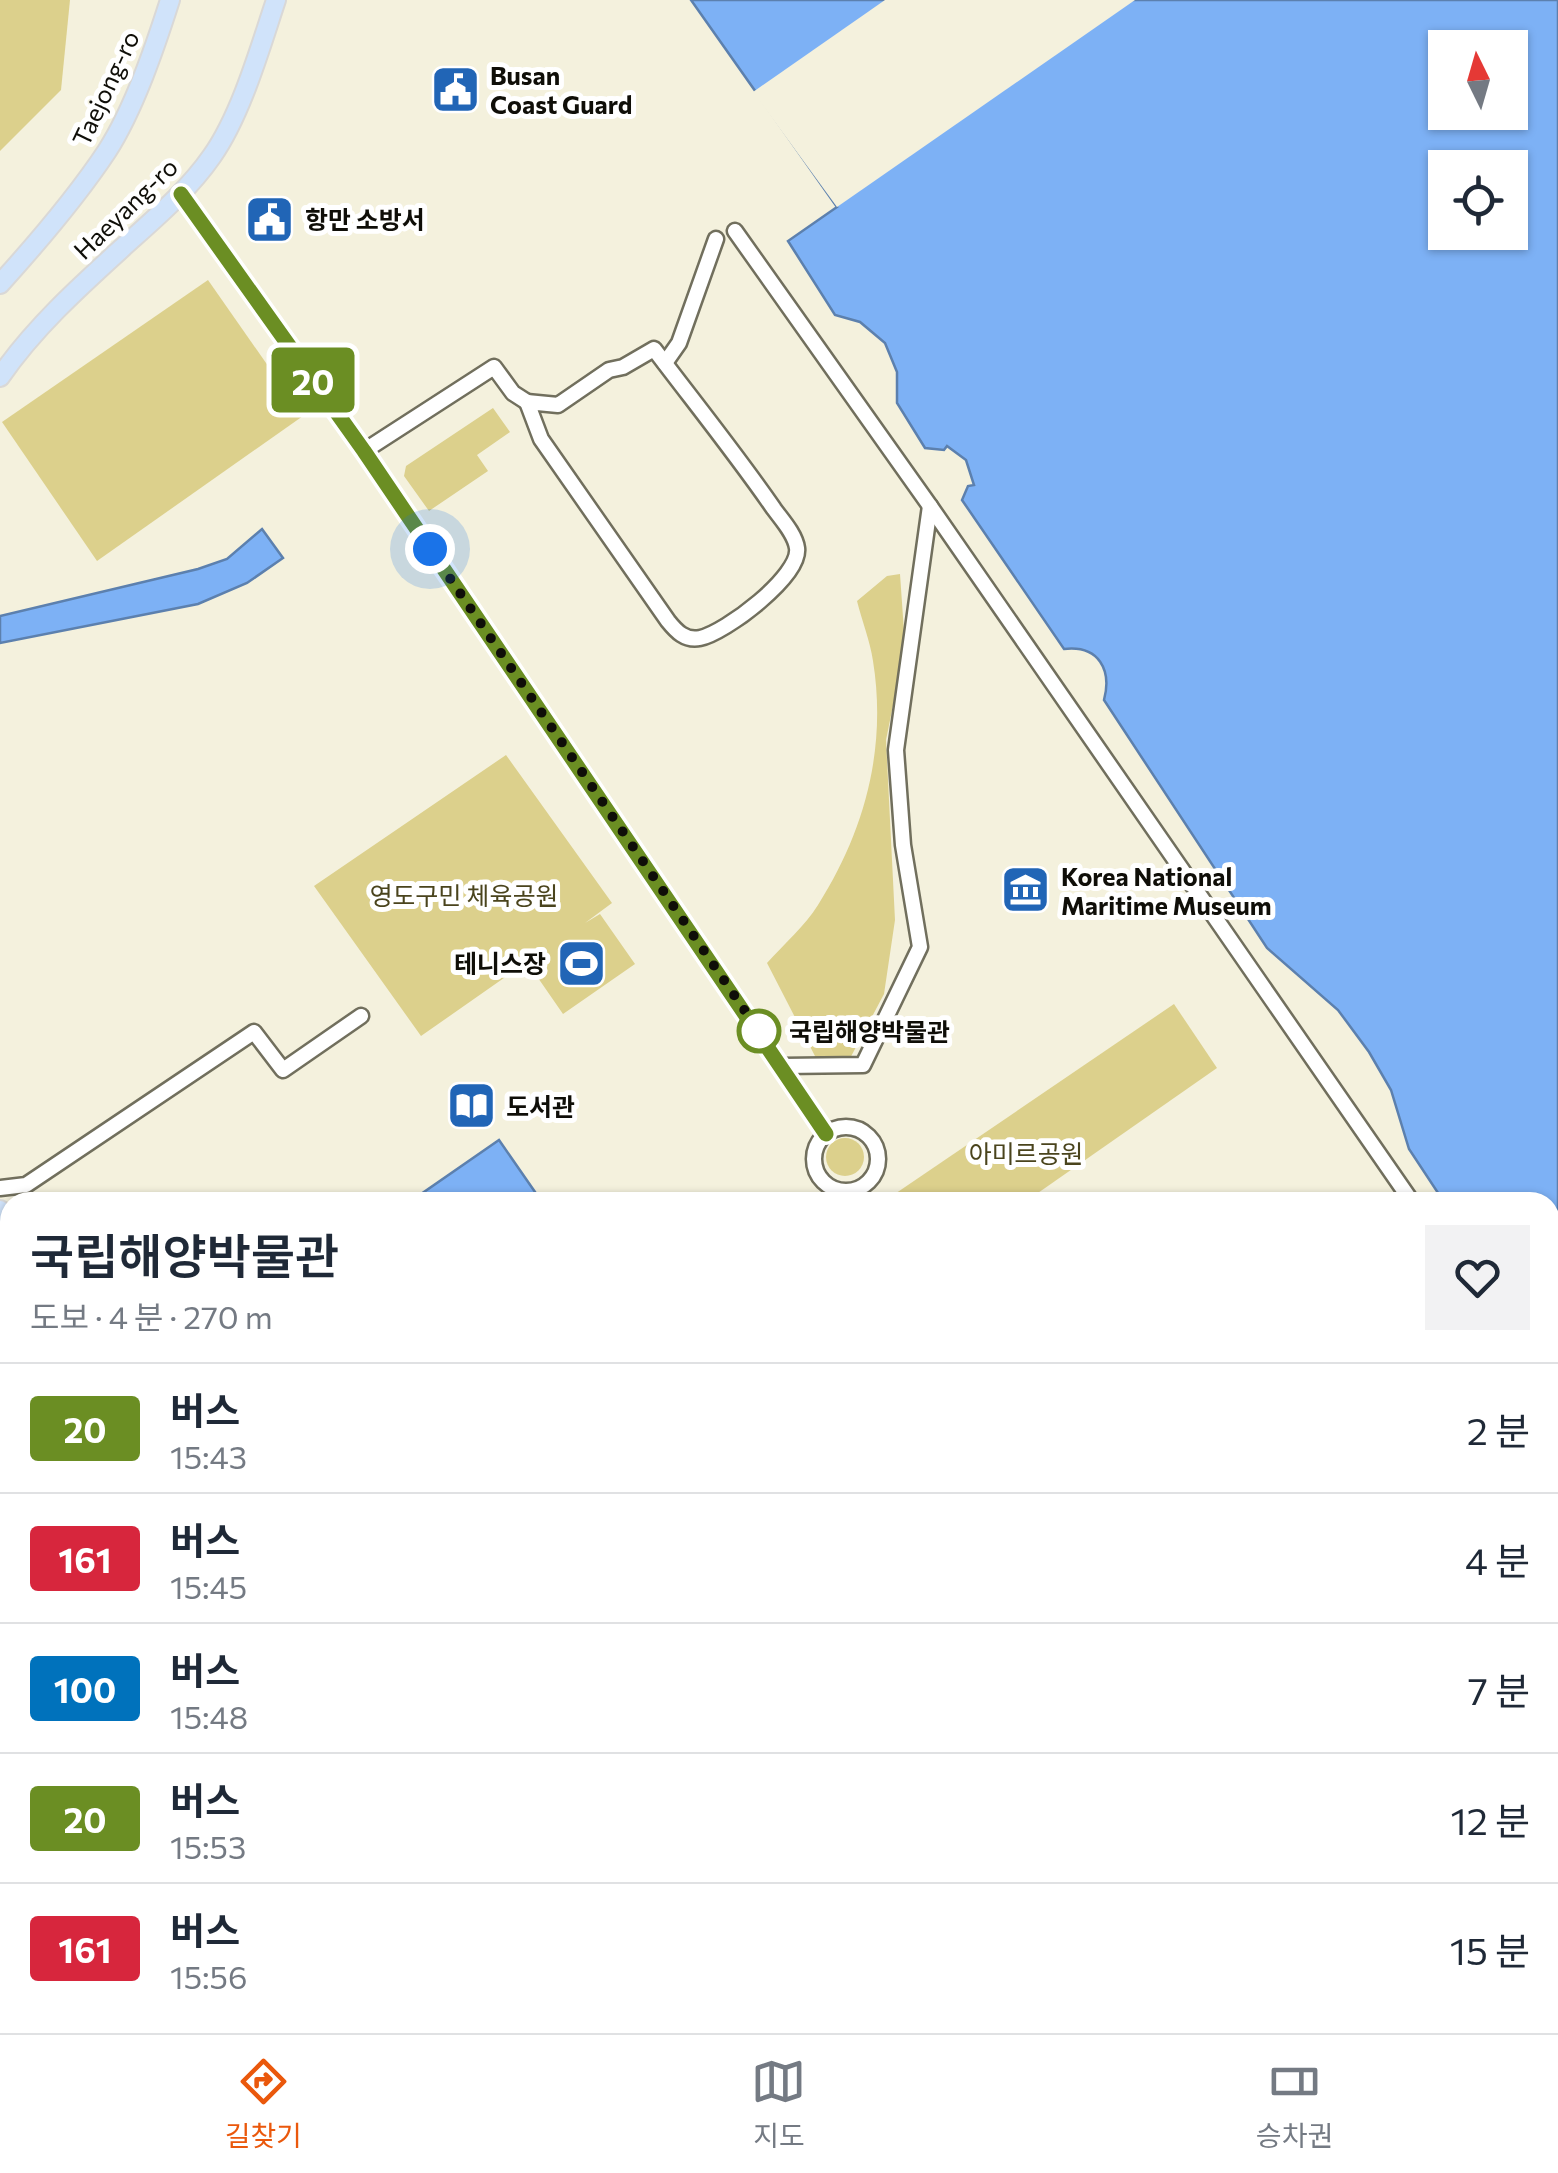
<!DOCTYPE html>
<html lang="ko">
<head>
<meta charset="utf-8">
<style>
  body { margin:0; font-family:Commissioner,"Noto Sans KR",sans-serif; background:#f2f2f3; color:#1f2937; height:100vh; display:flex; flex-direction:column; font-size:38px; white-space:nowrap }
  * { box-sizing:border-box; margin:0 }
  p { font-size:32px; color:#747a83 }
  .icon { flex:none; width:55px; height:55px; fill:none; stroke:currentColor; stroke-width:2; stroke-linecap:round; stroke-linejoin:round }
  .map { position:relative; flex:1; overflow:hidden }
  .side { position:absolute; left:0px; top:1192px; width:1560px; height:842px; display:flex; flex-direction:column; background:#fff; border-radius:30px 30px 0 0; box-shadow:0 2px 8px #0004 }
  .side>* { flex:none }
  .badge { padding:0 20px; border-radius:8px; font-size:35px; line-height:65px }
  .needle { width:65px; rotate:355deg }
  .tools { position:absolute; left:1428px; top:30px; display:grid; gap:20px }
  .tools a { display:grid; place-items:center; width:100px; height:100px; border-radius:0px; background:#fff; box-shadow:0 2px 8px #0004; font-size:50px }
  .you { position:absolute; width:50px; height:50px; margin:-25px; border:8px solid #fff; border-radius:50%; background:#1a73e8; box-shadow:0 0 0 15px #1a73e833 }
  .map>.badge { position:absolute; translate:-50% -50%; box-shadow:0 0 0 5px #fff }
  .round { display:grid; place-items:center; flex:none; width:105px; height:105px; border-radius:0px; background:#f2f2f3 }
  .head { display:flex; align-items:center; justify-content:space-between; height:170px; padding:0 30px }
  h1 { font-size:48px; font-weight:600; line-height:75px }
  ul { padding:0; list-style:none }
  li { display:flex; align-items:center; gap:30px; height:130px; padding:0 30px; border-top:2px solid #e0e1e3 }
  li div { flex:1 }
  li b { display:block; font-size:38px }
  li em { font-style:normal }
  li .badge { min-width:110px; font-weight:700; text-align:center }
  .tab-bar { display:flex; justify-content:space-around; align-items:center; height:140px; border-top:2px solid #e0e1e3; background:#fff; font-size:28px; color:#747a83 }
  .tab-bar a { display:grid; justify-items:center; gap:5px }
  .tab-bar .selected { color:#ea580c }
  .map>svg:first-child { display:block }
  .built { fill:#e9e5ca }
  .green { fill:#dcd08c }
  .water { fill:#7db1f5; stroke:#5c80ae; stroke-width:2.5; fill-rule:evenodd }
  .pier { fill:#f4f1dd }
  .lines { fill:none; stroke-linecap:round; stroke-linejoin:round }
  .minor-casing { stroke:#716f5d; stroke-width:19 }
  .major-casing { stroke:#d9d8d7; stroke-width:22 }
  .minor { stroke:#fff; stroke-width:14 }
  .major { stroke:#d0e3fa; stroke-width:18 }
  .line-casing { stroke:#fff; stroke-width:22 }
  .line { stroke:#6b8e23; stroke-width:15 }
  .walk { stroke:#0f0e08; stroke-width:10; stroke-dasharray:0 18 }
  .stop-dot { fill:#fff; stroke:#6b8e23; stroke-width:5 }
  .labels { text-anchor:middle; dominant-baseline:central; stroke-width:10; stroke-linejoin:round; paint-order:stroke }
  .poi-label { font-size:25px; font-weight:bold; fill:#0f0e08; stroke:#fff; text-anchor:start }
  .street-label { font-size:25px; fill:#0f0e08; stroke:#fff }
  .park-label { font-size:25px; fill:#4a441d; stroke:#fff }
  .stop-label { font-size:25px; font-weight:bold; fill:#0f0e08; stroke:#fff; text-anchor:start }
</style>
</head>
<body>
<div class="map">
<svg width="1558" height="2033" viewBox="0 0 1558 2033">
  <rect width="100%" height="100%" fill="#f4f1dd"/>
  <g class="built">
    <path d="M1558 1730V2033H1111L1123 2025H1550V1736Z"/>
    <path d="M287 2025H855L859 2033H291Z"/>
  </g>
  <g class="green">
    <path d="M0 0H70L61 90 0 151Z"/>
    <path d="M208 280 303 416 97 561 2 422Z"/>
    <path d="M493 408 510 432 477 455 488 471 429 511 404 476 406 466Z"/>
    <path d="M900 574 905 646 886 740 895 920 884 994 846 1066 816 1058 767 963C784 944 805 926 818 905 865 831 887 748 873 661 870 641 862 621 857 601L887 576Z"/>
    <path d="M506 755 612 903 585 923 600 914 635 964 563 1014 527 962 421 1036 314 886Z"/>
    <path d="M1174 1004 1217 1068 1025 1202H883Z"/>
    <circle cx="845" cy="1157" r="19"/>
  </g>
  <g class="water">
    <path d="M691 0H1558V1373L1550 1361V1202H1444L1409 1149 1391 1090 1369 1052 1338 1010 1267 948 1104 700C1112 670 1099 645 1064 649L962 500 968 486 974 485 966 460 947 446 944 450 925 448 897 403V372L885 343 860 322 835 315 788 241 837 207ZM1445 48H1510V112H1445ZM1445 168H1510V232H1445Z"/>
    <path d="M262 529 283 558 247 583 198 604 0 643V616L198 569 227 559Z"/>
    <path d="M499 1140 542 1202H412L411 1201Z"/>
  </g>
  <path class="pier" d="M885 0H1135L837 207 753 92Z"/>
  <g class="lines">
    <defs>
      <g id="minor">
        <path d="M181 194 364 451 826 1133"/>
        <path d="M735 231 930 506 1412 1202"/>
        <path d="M654 349C694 402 736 454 774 509 782 520 795 534 797 548 801 576 725 633 700 638 685 641 676 631 668 621L541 439 527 402 558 405 609 370 623 367Z"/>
        <path d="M665 363 679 343 716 239"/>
        <path d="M364 451 494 367 513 393 527 402"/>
        <path d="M783 1066 863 1065 920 947 903 845 896 750 930 506"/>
        <circle cx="846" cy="1159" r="32"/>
        <path d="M0 1188 26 1185 254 1032 283 1070 361 1016"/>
        <path d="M1550 1402 1558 1413"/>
      </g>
      <g id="major">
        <path d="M0 284C38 242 76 198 107 151 134 109 155 47 170 0"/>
        <path d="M0 377C33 329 78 288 121 249 153 220 187 192 212 156 241 115 260 48 276 0"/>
        <path d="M0 1210 10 1295"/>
        <path d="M0 1863 10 1858"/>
        <path d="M247 2025 251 2033"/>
      </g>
    </defs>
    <use href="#minor" class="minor-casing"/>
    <use href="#major" class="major-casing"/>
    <use href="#minor" class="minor"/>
    <use href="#major" class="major"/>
  </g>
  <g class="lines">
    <defs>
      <path id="line" d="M181 194 364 451 826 1134"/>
    </defs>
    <use href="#line" class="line-casing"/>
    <use href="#line" class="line"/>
    <path class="walk" d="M430 549 762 1036 759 1031"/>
  </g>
  <defs>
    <symbol id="civic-square" viewBox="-11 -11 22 22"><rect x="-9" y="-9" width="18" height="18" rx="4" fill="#2165b6" stroke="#fff"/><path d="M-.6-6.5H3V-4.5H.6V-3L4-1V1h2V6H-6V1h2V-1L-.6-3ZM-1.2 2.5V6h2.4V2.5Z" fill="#fff"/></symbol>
    <symbol id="museum-square" viewBox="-11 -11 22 22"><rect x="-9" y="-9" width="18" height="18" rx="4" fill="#2165b6" stroke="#fff"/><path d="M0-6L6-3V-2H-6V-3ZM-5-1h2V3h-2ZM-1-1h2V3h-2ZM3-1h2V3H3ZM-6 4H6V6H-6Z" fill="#fff"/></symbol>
    <symbol id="stadium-square" viewBox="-11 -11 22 22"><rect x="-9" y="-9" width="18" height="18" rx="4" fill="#2165b6" stroke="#fff"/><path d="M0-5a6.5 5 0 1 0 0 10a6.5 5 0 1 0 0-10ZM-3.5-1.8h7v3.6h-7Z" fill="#fff"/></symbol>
    <symbol id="library-square" viewBox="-11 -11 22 22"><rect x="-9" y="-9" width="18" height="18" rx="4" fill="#2165b6" stroke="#fff"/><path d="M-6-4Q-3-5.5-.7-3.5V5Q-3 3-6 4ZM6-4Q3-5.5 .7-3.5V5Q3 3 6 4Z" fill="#fff"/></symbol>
  </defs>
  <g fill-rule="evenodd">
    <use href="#civic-square" x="428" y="62" width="55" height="55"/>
    <use href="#civic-square" x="242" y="192" width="55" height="55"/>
    <use href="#museum-square" x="998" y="862" width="55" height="55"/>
    <use href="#stadium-square" x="554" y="936" width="55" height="55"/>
    <use href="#library-square" x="444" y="1078" width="55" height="55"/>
  </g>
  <circle class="stop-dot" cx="759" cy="1031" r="20"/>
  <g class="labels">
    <g class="poi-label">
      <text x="490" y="75">Busan<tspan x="490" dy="29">Coast Guard</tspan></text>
      <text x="305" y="219">항만 소방서</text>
      <text x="1061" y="876">Korea National<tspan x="1061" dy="29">Maritime Museum</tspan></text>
      <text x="546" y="963" text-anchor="end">테니스장</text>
      <text x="506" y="1106">도서관</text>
    </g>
    <g class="street-label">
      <text transform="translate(105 88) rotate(-65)">Taejong-ro</text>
      <text transform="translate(125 208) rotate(-44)">Haeyang-ro</text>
    </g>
    <g class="park-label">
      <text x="464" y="895">영도구민 체육공원</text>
      <text x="1026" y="1153">아미르공원</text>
    </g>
    <g class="stop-label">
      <text x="789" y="1031">국립해양박물관</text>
    </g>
  </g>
</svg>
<div class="tools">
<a><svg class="needle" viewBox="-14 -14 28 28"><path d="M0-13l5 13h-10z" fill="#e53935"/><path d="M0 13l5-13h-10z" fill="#747a83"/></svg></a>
<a><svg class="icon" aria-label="locate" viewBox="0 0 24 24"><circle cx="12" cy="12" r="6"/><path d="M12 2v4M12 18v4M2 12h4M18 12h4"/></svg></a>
</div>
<div class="you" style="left:430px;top:549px"></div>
<b class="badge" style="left:313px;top:380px;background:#6b8e23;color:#fff">20</b>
<section class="side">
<div class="head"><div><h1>국립해양박물관</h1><p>도보 · 4 분 · 270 m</p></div><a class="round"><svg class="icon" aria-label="heart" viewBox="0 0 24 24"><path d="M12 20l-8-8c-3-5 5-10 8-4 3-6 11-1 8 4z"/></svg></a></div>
<ul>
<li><span class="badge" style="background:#6b8e23;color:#fff">20</span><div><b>버스</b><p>15:43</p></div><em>2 분</em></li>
<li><span class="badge" style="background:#d7263d;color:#fff">161</span><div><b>버스</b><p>15:45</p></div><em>4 분</em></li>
<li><span class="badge" style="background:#0072bc;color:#fff">100</span><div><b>버스</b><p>15:48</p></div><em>7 분</em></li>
<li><span class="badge" style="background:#6b8e23;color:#fff">20</span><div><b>버스</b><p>15:53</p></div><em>12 분</em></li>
<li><span class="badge" style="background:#d7263d;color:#fff">161</span><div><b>버스</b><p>15:56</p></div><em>15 분</em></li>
</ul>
</section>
</div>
<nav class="tab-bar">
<a class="selected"><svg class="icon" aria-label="directions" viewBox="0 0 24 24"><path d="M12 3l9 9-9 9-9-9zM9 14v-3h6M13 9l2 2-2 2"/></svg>길찾기</a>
<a><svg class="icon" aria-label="map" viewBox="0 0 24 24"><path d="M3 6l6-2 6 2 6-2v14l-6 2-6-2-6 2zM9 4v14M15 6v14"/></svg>지도</a>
<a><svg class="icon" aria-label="tickets" viewBox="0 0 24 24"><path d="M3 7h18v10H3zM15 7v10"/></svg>승차권</a>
</nav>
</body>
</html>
